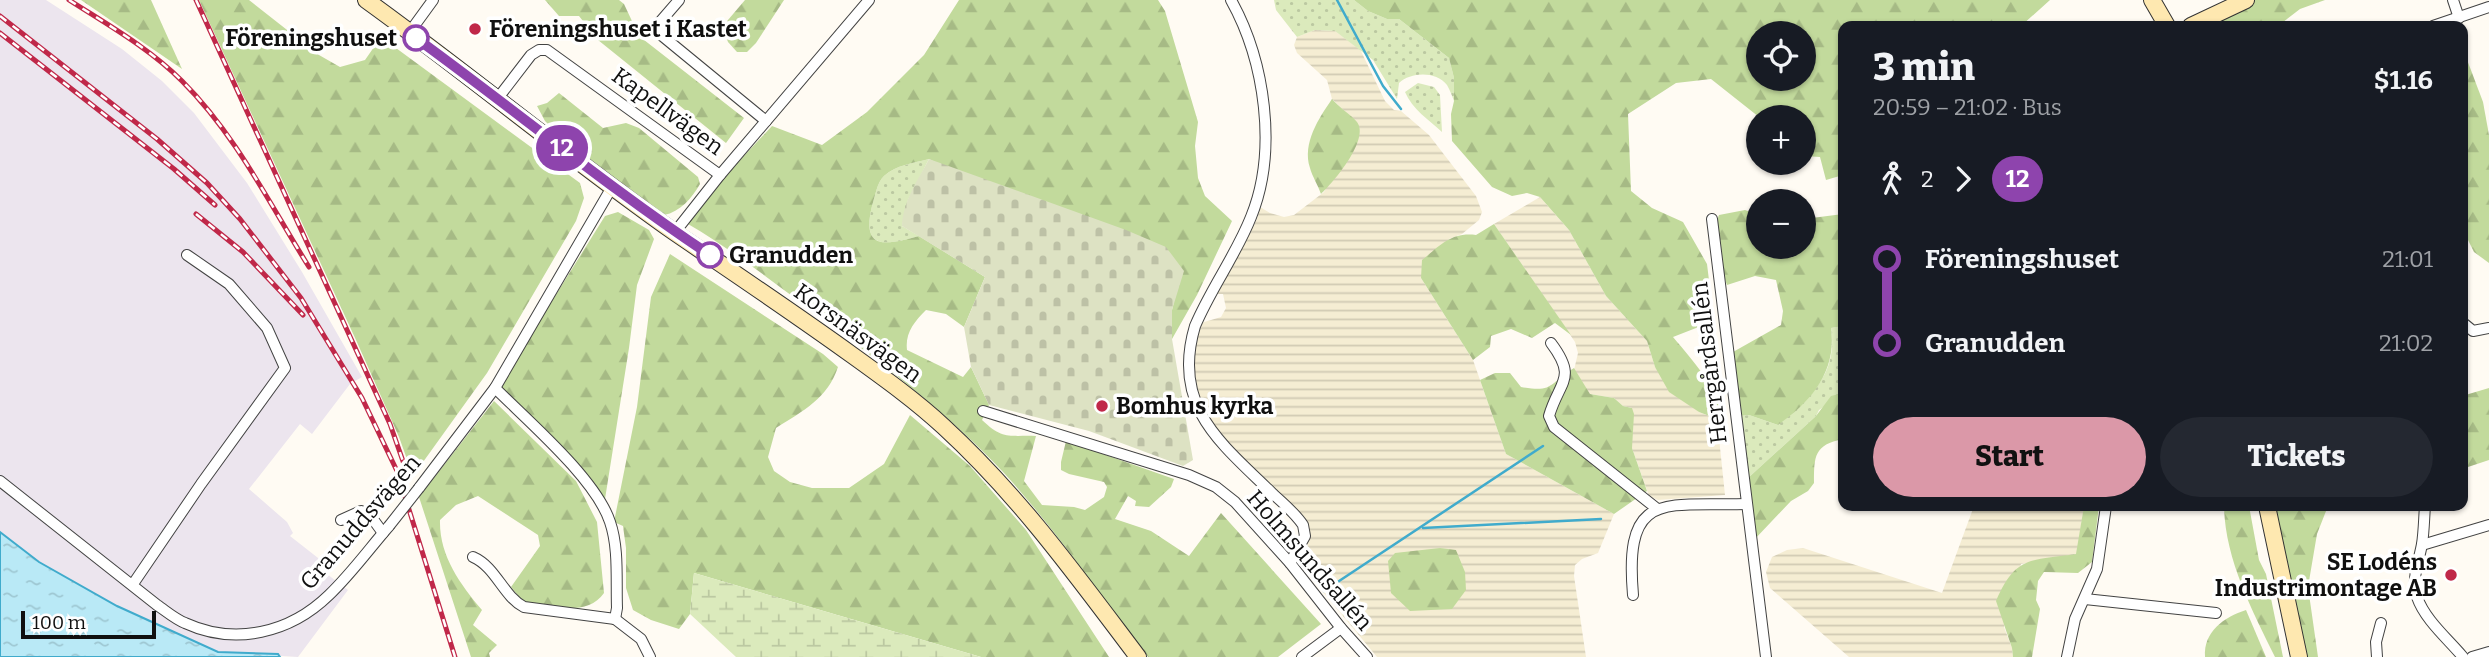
<!DOCTYPE html>
<html lang="en">
<head>
<meta charset="utf-8">
<style>
  body { margin:0; font-family:Bitter,serif; background:#242831; color:#f1f3f6; height:100vh; display:flex; flex-direction:column; font-size:26px; white-space:nowrap }
  * { box-sizing:border-box; margin:0 }
  p { font-size:23px; color:#9ea1a6 }
  .icon { flex:none; width:38px; height:38px; fill:none; stroke:currentColor; stroke-width:2; stroke-linecap:round; stroke-linejoin:round }
  .map { position:relative; flex:1; overflow:hidden }
  .side { position:absolute; left:1838px; top:21px; width:630px; height:490px; display:flex; flex-direction:column; background:#171b24; border-radius:14px; box-shadow:0 2px 5px #0004 }
  .side>* { flex:none }
  .badge { padding:0 14px; border-radius:23px; font-size:24px; line-height:46px }
  .controls { position:absolute; left:1746px; top:21px; display:grid; gap:14px }
  .controls a { display:grid; place-items:center; width:70px; height:70px; border-radius:50%; background:#171b24; box-shadow:0 2px 5px #0004; font-size:35px }
  .scale { position:absolute; left:21px; bottom:18px; width:135px; box-sizing:border-box; padding-left:7px; border:4px solid #101010; border-top:0; font-size:19px; line-height:24px; white-space:nowrap; color:#101010; -webkit-text-stroke:5px #fff; paint-order:stroke }
  .map>.badge { position:absolute; translate:-50% -50%; box-shadow:0 0 0 4px #fff }
  .legs { display:flex; align-items:center; gap:10px; height:77px; padding:0 35px; font-size:23px }
  .legs p { margin-inline-start:auto }
  .headline { display:flex; align-items:center; justify-content:space-between; height:119px; padding:0 35px }
  h1 { font-size:38px; font-weight:800; line-height:52px }
  .button { display:flex; gap:14px; margin-top:auto; padding:14px 35px }
  .button a { flex:1; height:80px; border-radius:42px; background:#db98a8; color:#111; font-size:28px; font-weight:800; line-height:80px; text-align:center }
  .button a+a { background:#242831; color:#f1f3f6 }
  ul { padding:0 35px; list-style:none }
  li { display:flex; align-items:center; gap:24px; height:84px; font-size:26px }
  li i { display:grid; place-items:center; width:10px; height:100%; margin:0 9px; background:currentColor }
  li i::after { content:''; width:18px; height:18px; margin:-9px; border:5px solid; border-radius:50%; background:#171b24 }
  li p { margin-inline-start:auto }
  li:first-child i { background:linear-gradient(#0000 50%,currentColor 0) }
  li:last-child i { background:linear-gradient(currentColor 50%,#0000 0) }
  .map>svg:first-child { display:block }
  .industrial { fill:#ece5ee }
  .farmland { fill:url(#farmland-rules) }
  .grass { fill:url(#grass-dots) }
  .forest { fill:url(#forest-firs); fill-rule:evenodd }
  .wetland { fill:url(#wetland-marsh) }
  .cemetery { fill:url(#cemetery-stones) }
  .water { fill:url(#water-ripples); stroke:#40abcc; stroke-width:2 }
  .lines { fill:none; stroke-linecap:round; stroke-linejoin:round }
  .stream { stroke:#40abcc; stroke-width:2.5 }
  .street-casing { stroke:#434343; stroke-width:12 }
  .secondary-casing { stroke:#323232; stroke-width:18 }
  .street { stroke:#fff; stroke-width:10 }
  .secondary { stroke:#fee8b0; stroke-width:16 }
  .rail-casing { stroke:#c02849; stroke-width:5 }
  .rail { stroke:#fff; stroke-width:2.5; stroke-dasharray:8; stroke-linecap:butt }
  .street-bridge-casing { stroke:#434343; stroke-width:12; stroke-linecap:butt }
  .street-bridge { stroke:#fff; stroke-width:10 }
  .line-1-casing { stroke:#fff; stroke-width:16 }
  .line-1 { stroke:#8e44ad; stroke-width:10 }
  .poi-dot { fill:#c02849; stroke:#fff; stroke-width:2.5 }
  .stop-1-dot { fill:#fff; stroke:#8e44ad; stroke-width:3.5 }
  .labels { text-anchor:middle; dominant-baseline:central; stroke-width:7; stroke-linejoin:round; paint-order:stroke }
  .poi-label { font-size:23px; font-weight:bold; fill:#101010; stroke:#fff; text-anchor:start }
  .stop-label { font-size:23px; font-weight:bold; fill:#101010; stroke:#fff; text-anchor:end }
  .street-label { font-size:23px; fill:#101010; stroke:#fff }
</style>
</head>
<body>
<div class="map">
<svg width="2489" height="657" viewBox="0 0 2489 657">
  <defs>
    <pattern id="farmland-rules" width="6" height="5" patternUnits="userSpaceOnUse" patternTransform="scale(1.75)"><rect width="6" height="5" fill="#f5edd3"/><path d="M0 2.5h6" fill="none" stroke="#d1cab4"/></pattern>
    <pattern id="grass-dots" width="8" height="8" patternUnits="userSpaceOnUse" patternTransform="scale(1.75)"><rect width="8" height="8" fill="#dbeabc"/><path d="M2 2h.1M6 6h.1" fill="none" stroke="#bbc8a1" stroke-width="1.8" stroke-linecap="round"/></pattern>
    <pattern id="forest-firs" width="22" height="20" patternUnits="userSpaceOnUse" patternTransform="scale(1.75)"><rect width="22" height="20" fill="#c2da9c"/><path d="M5 1l3.5 6h-7zM16 11l3.5 6h-7z" fill="#a6ba85"/></pattern>
    <pattern id="wetland-marsh" width="20" height="14" patternUnits="userSpaceOnUse" patternTransform="scale(1.75)"><rect width="20" height="14" fill="#dbeabc"/><path d="M1 5h8M5 5V1M11 12h8M15 12V8" fill="none" stroke="#bbc8a1"/></pattern>
    <pattern id="cemetery-stones" width="16" height="16" patternUnits="userSpaceOnUse" patternTransform="scale(1.75)"><rect width="16" height="16" fill="#dde2c3"/><path d="M2 7V4a2 2 0 0 1 4 0v3zM10 15v-3a2 2 0 0 1 4 0v3z" fill="#bdc1a6"/></pattern>
    <pattern id="water-ripples" width="26" height="14" patternUnits="userSpaceOnUse" patternTransform="scale(1.75)"><rect width="26" height="14" fill="#b9e9f6"/><path d="M2 4q2-2 4 0t4 0M15 11q2-2 4 0t4 0" fill="none" stroke="#9ec7d2"/></pattern>
  </defs>
  <rect width="100%" height="100%" fill="#fffbf3"/>
  <path class="industrial" d="M0 0H46L122 49 162 81 194 113 247 183 302 272 362 377 350 384 312 434 300 424 249 489 287 522 293 533 290 536 327 565 323 571 348 590 298 657 218 652 117 606 39 562 0 532Z"/>
  <g class="farmland">
    <path d="M1315 30 1335 31 1360 49 1385 101 1394 110 1401 111 1429 135 1476 196 1482 212 1479 220 1462 234 1449 239 1421 278 1473 360 1506 454 1614 514 1598 553 1582 559 1575 565 1574 576 1586 657H1377L1303 568 1310 532 1307 523 1225 441 1208 418 1199 399 1192 357 1201 323 1221 317 1226 308 1223 294H1217L1257 219 1260 207 1270 213 1284 217 1294 215 1324 192 1357 123 1332 99 1327 80 1297 53 1294 45 1297 37Z"/>
    <path d="M1540 197 1569 230 1606 296 1647 341 1655 367 1699 412 1717 419 1725 495 1658 500 1649 496 1632 448V408L1623 406 1614 398 1590 394 1574 370 1578 353 1575 342 1494 224Z"/>
    <path d="M1974 506H2084L2077 554 2021 564 2004 627 2012 648 2013 657H1849L1770 588 1766 572 1772 557 1787 550 1803 548 1942 593Z"/>
  </g>
  <g class="grass">
    <path d="M1274 0H1354L1368 11 1387 19H1399L1449 58 1454 78V101C1452 96 1450 90 1447 85 1436 71 1411 72 1399 83L1397 99 1373 60 1335 31 1315 30 1297 37 1276 10Z"/>
    <path d="M1418 83 1434 87 1440 95 1442 132C1429 120 1412 109 1405 92Z"/>
    <path d="M929 159 908 200 902 226 919 236C886 245 861 251 872 206 875 197 877 182 884 176 896 165 914 163 929 159Z"/>
    <path d="M1843 326V393L1819 410 1816 416 1748 478 1739 416 1749 415 1778 425C1811 397 1838 374 1831 328Z"/>
  </g>
  <g class="forest">
    <path d="M81 0H151L182 69Z"/>
    <path d="M199 0H249L319 55 340 67 365 60 381 37 580 183 584 198 576 221 487 373 413 476 399 437 356 340Z"/>
    <path d="M545 0H619L624 4 639 36 744 118 726 143 598 40 579 16H559Z"/>
    <path d="M745 0H784L756 43 747 52H737L728 42 722 27Z"/>
    <path d="M959 0H1158L1165 11 1198 122 1195 146 1198 178 1205 196 1232 221 1197 295 1172 339V310L1176 293 929 159C914 163 896 165 884 176 877 182 875 197 872 206 861 251 886 245 919 236L985 277 964 327 946 314 926 310C914 322 905 333 907 350L963 377 971 367 989 405 982 420C1003 440 1009 435 1036 436L1024 481 1042 505 1074 507 1085 510 1104 497 1107 487 1104 482 1069 474 1061 470V462L1066 441 1174 479 1171 487 1149 507 1135 506 1136 501 1128 496 1115 519 1151 531 1189 556 1221 513 1321 624 1278 657H1148C1101 596 1056 530 1004 473 946 411 877 360 810 309 770 280 731 249 688 224L724 177 772 126 822 145 867 112 924 55Z"/>
    <path d="M1354 0H2050L2021 26H1843V175L1826 180 1820 157 1804 156V117H1759L1711 79 1676 83 1628 114 1631 191 1652 208 1683 222 1707 264 1714 321 1673 337C1694 362 1716 386 1724 419H1717L1699 412 1669 392 1655 367 1647 341 1606 296 1569 230 1540 197 1527 193 1512 196 1492 187 1452 141 1451 114 1454 101V78L1449 58 1399 19H1387L1368 11ZM1759 33H1804V79H1759Z"/>
    <path d="M2255 0H2325L2300 9 2278 26H2217L2214 18Z"/>
    <path d="M2466 57 2483 102 2489 135V263L2474 252 2462 228V60Z"/>
    <path d="M559 93 603 128 626 123 639 128 698 177 700 184C692 198 680 212 664 215L563 139 545 121 537 106 547 103Z"/>
    <path d="M1332 99C1339 107 1351 115 1357 122 1370 139 1334 182 1321 194 1318 185 1312 176 1310 168 1302 143 1319 118 1332 99Z"/>
    <path d="M1745 210 1759 215V247H1804V219L1843 214V326L1831 328C1837 371 1812 401 1778 425L1749 415 1739 416 1733 352 1781 325 1783 311 1776 280 1755 276 1727 285C1721 269 1712 231 1719 215Z"/>
    <path d="M618 212 649 230 654 239 637 285 629 348 605 499 585 473 499 386 605 216Z"/>
    <path d="M1494 224 1571 335 1555 323 1532 338 1511 329 1491 336 1490 347 1473 360 1421 278 1422 260C1441 245 1451 232 1476 235Z"/>
    <path d="M670 254 823 354 838 367C828 398 803 411 776 428L768 457 774 471 790 482 812 488H849L884 464 910 415 970 466 1026 530 1109 657H981L694 573 690 614 679 629 651 620 633 610 626 588V548L623 526 614 522 637 407 651 297Z"/>
    <path d="M1574 368 1590 394 1614 398 1623 406 1632 408 1634 414 1632 448 1647 491 1614 514 1506 454 1480 380 1495 373H1510L1521 387C1554 393 1548 384 1574 368Z"/>
    <path d="M2489 388V460L2462 469V396Z"/>
    <path d="M1843 393V439C1814 445 1814 456 1814 483L1808 491 1791 501 1754 540 1748 478 1816 416 1831 396Z"/>
    <path d="M494 401 576 481 597 522 604 593C587 618 550 605 524 603L511 587 540 546 538 535 478 496 456 505 440 520C439 555 460 584 482 610L473 625 497 645 489 653 490 657H471L419 497Z"/>
    <path d="M2084 506H2099L2092 562 2078 573 2044 572 2038 581 2036 600 2040 609 2032 657H2013L2012 648 1996 601C2016 555 2030 561 2076 554Z"/>
    <path d="M2224 506H2249L2259 560 2266 574 2283 657H2275C2252 610 2225 559 2224 506Z"/>
    <path d="M2272 506H2328L2317 534 2308 587 2318 657H2304Z"/>
    <path d="M1440 548 1456 550 1465 572 1466 590 1452 609 1410 611 1391 593 1388 561 1395 553Z"/>
    <path d="M2246 610 2266 657H2205C2203 632 2224 617 2246 610Z"/>
  </g>
  <path class="wetland" d="M694 573 981 657H736L690 614Z"/>
  <path class="cemetery" d="M929 159 1126 230 1166 247 1184 271 1172 310V339L1193 460 1183 466 1089 431 989 405 971 367 964 327 985 277 902 226C903 201 918 180 929 159Z"/>
  <path class="water" d="M0 532 39 562 117 606 218 652 278 654 280 657H0Z"/>
  <g class="lines">
    <g class="stream">
      <path d="M1337 0 1383 86 1401 109"/>
      <path d="M1423 528 1601 519"/>
      <path d="M1324 591 1543 446"/>
    </g>
    <defs>
      <g id="street">
        <path d="M679 0 660 22V34L766 121"/>
        <path d="M1231 0C1265 61 1278 151 1251 217 1236 255 1211 288 1195 326 1171 407 1221 443 1273 494 1283 503 1295 513 1303 525L1305 536 1290 563"/>
        <path d="M2453 0 2459 18"/>
        <path d="M2433 26 2489 7"/>
        <path d="M409 33 433 0"/>
        <path d="M498 98 531 55 539 50H547L720 175"/>
        <path d="M1712 219 1766 657"/>
        <path d="M675 232 720 175 869 0"/>
        <path d="M2462 322 2473 331 2489 328"/>
        <path d="M1551 343C1578 379 1559 381 1549 416L1554 427 1656 508"/>
        <path d="M495 388C528 421 596 479 610 522 619 548 616 580 617 608L615 619"/>
        <path d="M983 411 1189 475 1216 487 1235 502 1290 563 1341 628 1367 657"/>
        <path d="M0 481 157 605C166 611 175 619 185 623 235 646 290 633 329 595 351 574 369 549 389 526"/>
        <path d="M419 488 495 388 612 187"/>
        <path d="M2425 506C2424 518 2424 531 2422 544 2419 561 2411 580 2417 597 2425 620 2448 639 2463 657"/>
        <path d="M341 520 361 511 375 522 383 533"/>
        <path d="M2422 545 2489 525"/>
        <path d="M473 557C496 567 503 596 524 607L615 619"/>
        <path d="M133 584 201 484 285 368 267 328 229 284 187 255"/>
        <path d="M1633 595C1624 490 1663 506 1746 504"/>
        <path d="M2085 599 2216 613"/>
        <path d="M615 619 641 639 650 657"/>
        <path d="M1302 657 1341 628"/>
        <path d="M2067 657 2075 619 2097 569 2106 506"/>
        <path d="M2377 657 2376 642 2381 623"/>
        <path d="M2472 657 2489 652"/>
      </g>
      <g id="secondary">
        <path d="M366 0C470 75 569 158 674 232 734 273 794 313 852 355 884 378 916 401 944 427 1020 497 1076 575 1138 657"/>
        <path d="M2152 0 2167 26"/>
        <path d="M2191 26 2246 0"/>
        <path d="M2267 506 2299 657"/>
      </g>
    </defs>
    <use href="#street" class="street-casing"/>
    <use href="#secondary" class="secondary-casing"/>
    <use href="#street" class="street"/>
    <use href="#secondary" class="secondary"/>
    <defs>
      <g id="rail">
        <path d="M69 0C108 25 149 48 182 81 236 135 269 203 309 267"/>
        <path d="M196 0 390 424 405 467"/>
        <path d="M0 16 157 139 207 183 240 219 301 298 362 398 397 471 455 657"/>
        <path d="M0 33 174 169 215 205"/>
        <path d="M196 214 243 252 303 315"/>
      </g>
    </defs>
    <use href="#rail" class="rail-casing"/>
    <use href="#rail" class="rail"/>
    <defs>
      <path id="street-bridge" d="M389 526 419 488"/>
    </defs>
    <use href="#street-bridge" class="street-bridge-casing"/>
    <use href="#street-bridge" class="street-bridge"/>
  </g>
  <g class="lines">
    <defs>
      <path id="line-1" d="M416 38C515 110 609 188 710 255"/>
    </defs>
    <use href="#line-1" class="line-1-casing"/>
    <use href="#line-1" class="line-1"/>
  </g>
  <g class="poi-dot">
    <circle cx="475" cy="29" r="7"/>
    <circle cx="1102" cy="406" r="7"/>
    <circle cx="2451" cy="575" r="7"/>
  </g>
  <g class="stop-1-dot">
    <circle cx="416" cy="38" r="12"/>
    <circle cx="710" cy="255" r="12"/>
  </g>
  <g class="labels">
    <g class="poi-label">
      <text x="489" y="29">Föreningshuset i Kastet</text>
      <text x="1116" y="406">Bomhus kyrka</text>
      <text x="2437" y="562" text-anchor="end">SE Lodéns<tspan x="2437" dy="26">Industrimontage AB</tspan></text>
    </g>
    <g class="stop-label">
      <text x="397" y="38">Föreningshuset</text>
      <text x="729" y="255" text-anchor="start">Granudden</text>
    </g>
    <g class="street-label">
      <text transform="translate(668 111) rotate(36)">Kapellvägen</text>
      <text transform="translate(858 333) rotate(36)">Korsnäsvägen</text>
      <text transform="translate(1709 363) rotate(-97)">Herrgårdsallén</text>
      <text transform="translate(360 522) rotate(-49)">Granuddsvägen</text>
      <text transform="translate(1310 560) rotate(49)">Holmsundsallén</text>
    </g>
  </g>
</svg>
<div class="controls">
<a><svg class="icon" aria-label="locate" viewBox="0 0 24 24"><circle cx="12" cy="12" r="6"/><path d="M12 2v4M12 18v4M2 12h4M18 12h4"/></svg></a>
<a>+</a>
<a>−</a>
</div>
<div class="scale">100 m</div>
<b class="badge" style="left:562px;top:148px;background:#8e44ad;color:#fff">12</b>
<section class="side">
<div class="headline"><div><h1>3 min</h1><p>20:59 – 21:02 · Bus</p></div><b>$1.16</b></div>
<div class="legs"><svg class="icon" aria-label="walk" viewBox="0 0 24 24"><circle cx="13" cy="4" r="2"/><path d="M13 8l-2 6 4 7M11 14l-3 7M7 12l3-4h3l4 4"/></svg>2<svg class="icon" aria-label="forward" viewBox="0 0 24 24"><path d="M9 5l7 7-7 7"/></svg><b class="badge" style="background:#8e44ad;color:#fff">12</b></div>
<ul>
<li><i style="color:#8e44ad"></i><b>Föreningshuset</b><p>21:01</p></li>
<li><i style="color:#8e44ad"></i><b>Granudden</b><p>21:02</p></li>
</ul>
<div class="button"><a>Start</a><a>Tickets</a></div>
</section>
</div>
</body>
</html>
